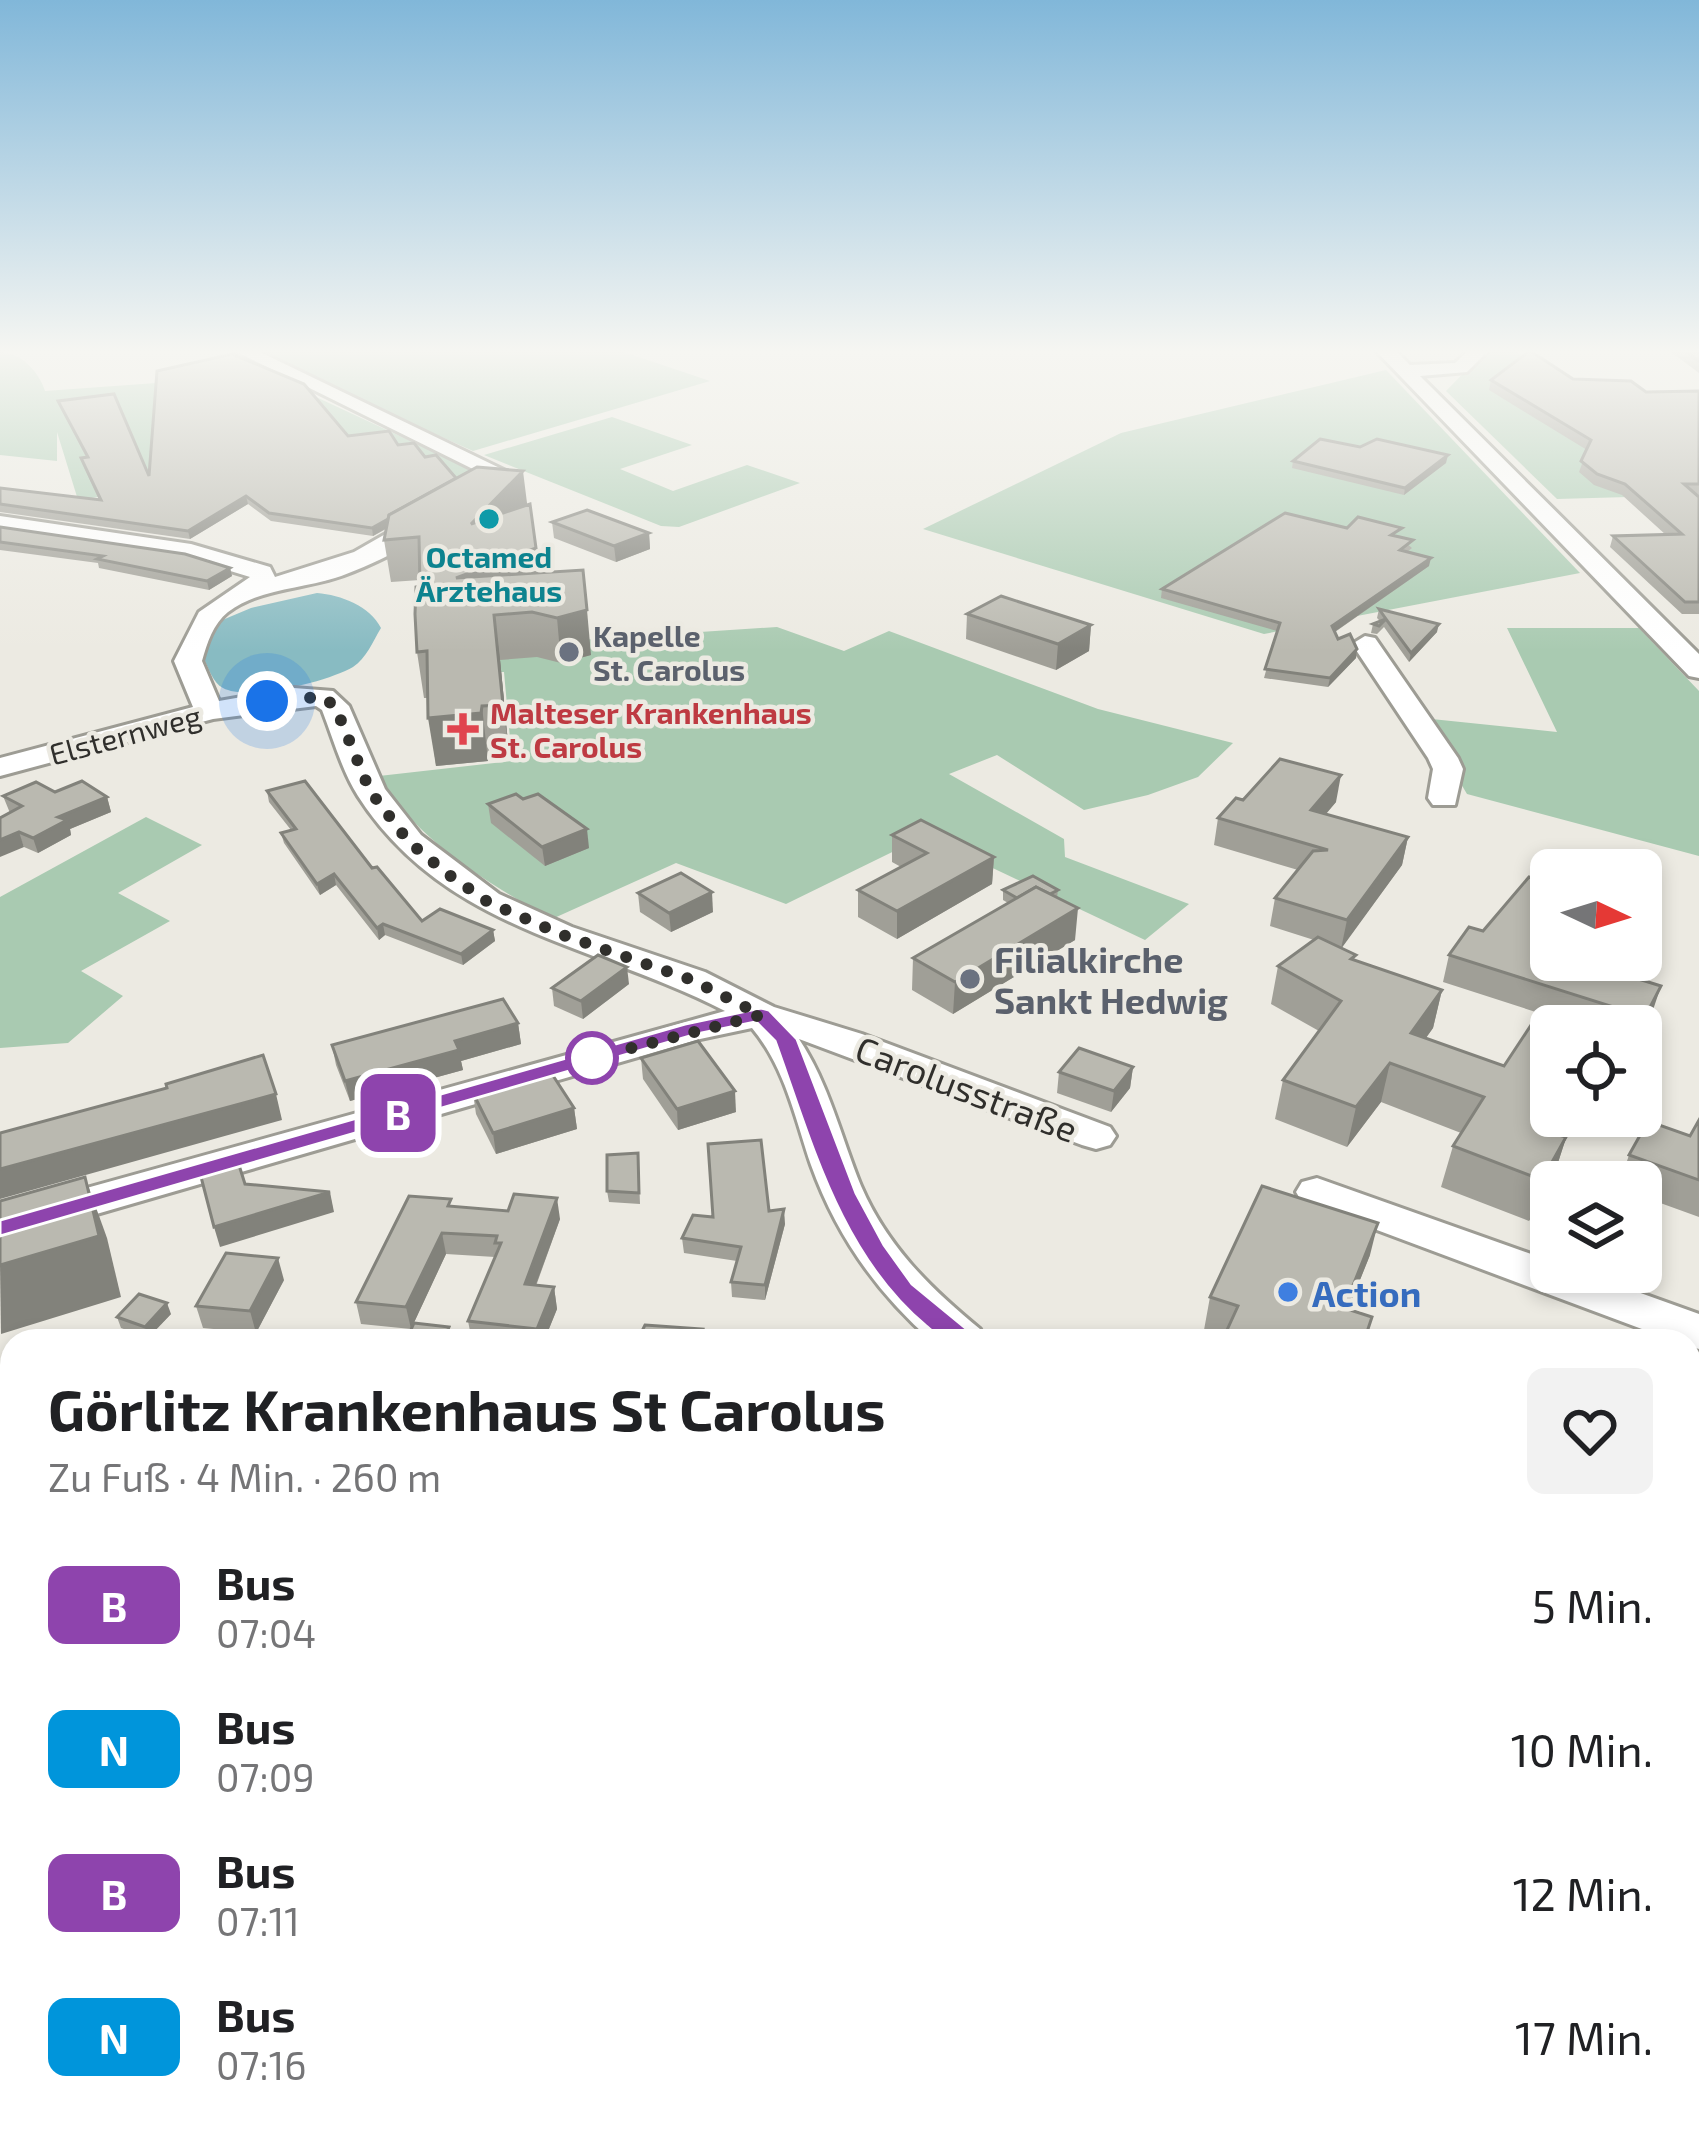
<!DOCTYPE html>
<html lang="de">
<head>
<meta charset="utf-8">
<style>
  body { margin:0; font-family:"Exo 2",sans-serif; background:#f2f2f2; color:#202124; height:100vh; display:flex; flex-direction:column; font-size:45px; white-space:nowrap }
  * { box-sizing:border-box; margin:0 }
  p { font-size:39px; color:#757577 }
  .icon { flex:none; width:66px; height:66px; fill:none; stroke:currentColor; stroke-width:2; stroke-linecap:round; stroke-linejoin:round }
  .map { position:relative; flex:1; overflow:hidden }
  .sheet { position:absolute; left:0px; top:1329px; width:1701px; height:807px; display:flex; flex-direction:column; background:#fff; border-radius:36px 36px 0 0; box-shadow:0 6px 18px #0003 }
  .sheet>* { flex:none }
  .badge { padding:0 24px; border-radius:18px; font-size:42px; line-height:78px }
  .needle { width:78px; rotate:94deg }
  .tools { position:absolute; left:1530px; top:849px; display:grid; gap:24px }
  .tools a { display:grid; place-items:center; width:132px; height:132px; border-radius:18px; background:#fff; box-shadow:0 6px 18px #0003; font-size:60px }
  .you { position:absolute; width:60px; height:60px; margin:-30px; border:9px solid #fff; border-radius:50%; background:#1a73e8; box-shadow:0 0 0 18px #1a73e833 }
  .map>.badge { position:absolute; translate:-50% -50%; box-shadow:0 0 0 6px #fff }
  .round { display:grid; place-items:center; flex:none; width:126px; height:126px; border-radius:18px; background:#f2f2f2 }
  .head { display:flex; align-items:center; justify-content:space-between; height:204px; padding:0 48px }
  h1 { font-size:57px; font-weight:700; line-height:90px }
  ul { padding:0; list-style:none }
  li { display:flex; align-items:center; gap:36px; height:144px; padding:0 48px }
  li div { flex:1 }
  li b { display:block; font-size:45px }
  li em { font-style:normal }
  li .badge { min-width:132px; font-weight:700; text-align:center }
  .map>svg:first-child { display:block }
  .green { fill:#a9cab1 }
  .water { fill:#88bbc2 }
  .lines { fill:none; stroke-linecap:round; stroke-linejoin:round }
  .minor-casing { stroke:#9d9c94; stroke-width:6 }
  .minor { fill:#fff; fill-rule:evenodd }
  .wall { fill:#a09f97 }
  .shaded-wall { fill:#82827b }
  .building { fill:#bab9b0; stroke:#82827b; stroke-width:3 }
  .line { fill:#8e44ad; stroke:#fff; stroke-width:3 }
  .walk { stroke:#302f2c; stroke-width:12; stroke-dasharray:0 21.6 }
  .culture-dot { fill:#0f9aa8; stroke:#eceae2; stroke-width:4.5 }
  .worship-dot { fill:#6b7280; stroke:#eceae2; stroke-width:4.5 }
  .health-dot { fill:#e0444e; stroke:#eceae2; stroke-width:4.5 }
  .stop-dot { fill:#fff; stroke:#8e44ad; stroke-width:6 }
  .shop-dot { fill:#3f7fe0; stroke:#eceae2; stroke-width:4.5 }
  .labels { text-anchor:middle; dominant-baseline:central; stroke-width:9; stroke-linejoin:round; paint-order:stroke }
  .far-culture-label { font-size:30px; font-weight:bold; fill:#0d838f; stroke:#eceae2 }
  .far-worship-label { font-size:30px; font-weight:bold; fill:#5b616d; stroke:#eceae2; text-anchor:start }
  .far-health-label { font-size:30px; font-weight:bold; fill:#be3a42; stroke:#eceae2; text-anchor:start }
  .far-street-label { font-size:30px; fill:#302f2c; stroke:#eceae2 }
  .worship-label { font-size:36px; font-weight:bold; fill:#5b616d; stroke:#eceae2; text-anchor:start }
  .street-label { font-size:36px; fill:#302f2c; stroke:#eceae2 }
  .shop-label { font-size:36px; font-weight:bold; fill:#366cbe; stroke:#eceae2; text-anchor:start }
</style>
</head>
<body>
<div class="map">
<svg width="1699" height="2135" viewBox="0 0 1699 2135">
  <rect width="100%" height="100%" fill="#eceae2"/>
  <g class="green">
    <path d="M0 352C21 352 39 372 45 391L184 381 286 383 475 471 440 485 235 477 78 500 57 432V461L0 455Z"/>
    <path d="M251 352H624L710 381 473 451Z"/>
    <path d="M1484 352H1517L1589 398 1699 495 1557 499 1446 391Z"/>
    <path d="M1386 370 1580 573 1264 634 923 529 1121 433Z"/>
    <path d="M612 417 692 445 620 469 673 491 747 465 800 483 679 527 661 526 484 455Z"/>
    <path d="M777 627 844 651 889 631 1098 709 1233 743 1198 777 1148 795 1084 810 997 755 949 774 1064 839 1065 857 1189 904 1145 940 925 836 786 904 676 863 552 919C487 883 417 841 379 776L512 761 504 672H489V646Z"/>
    <path d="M1507 628H1639L1699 691V856L1467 794 1422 718 1557 732Z"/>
    <path d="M146 817 202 845 118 893 170 921 81 971 123 996 68 1043 0 1048V897Z"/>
  </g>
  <path class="water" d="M317 593C341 595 370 606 381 628 373 641 366 659 353 667 329 681 249 702 223 688 213 683 208 667 203 657L220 621 251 608Z"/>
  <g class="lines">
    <defs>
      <g id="minor">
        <path d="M237 352H260L514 475C483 508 380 564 335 578 300 589 259 589 228 612 213 624 207 643 202 661L219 701 294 688 333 691 349 706 385 789 421 835 499 894 572 927 705 972 774 1007 862 1034 1110 1127 1116 1136 1110 1145 1096 1149 1082 1145 799 1039C829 1084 841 1137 861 1186 887 1246 930 1288 980 1329L986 1341H932C877 1293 836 1235 811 1165 795 1118 785 1067 752 1028L700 1039 0 1242V1212L725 1011C593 943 445 931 358 796 342 771 333 738 322 710L316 706 213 719 0 776V758L193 707 174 661 199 612 250 577 188 558 0 530V516L191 544 270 567 275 577 354 552 487 476Z"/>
        <path d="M1377 352H1397L1410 365 1455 363 1467 352H1487L1467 372 1420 376 1699 654V678L1689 676Z"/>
        <path d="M1365 636 1375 638 1458 758 1463 769 1455 805H1433L1428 798 1433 769 1428 758 1352 644Z"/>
        <path d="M1317 1178 1551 1261V1272H1582L1699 1314V1349L1689 1346V1341H1674L1302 1202 1296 1192 1302 1182Z"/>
        <path d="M0 1686 12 1691V1746L0 1742Z"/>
        <path d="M625 2124H708L713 2135H629Z"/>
      </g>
    </defs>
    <use href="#minor" class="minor-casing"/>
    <use href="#minor" class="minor"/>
  </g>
  <g class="wall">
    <path d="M1671 352H1699V373Z"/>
    <path d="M1573 379 1646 392 1699 391V495H1697L1699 497V614H1682L1610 547 1613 536 1666 535 1622 495 1594 485 1579 472 1587 450 1489 390 1491 380Z"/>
    <path d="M58 401 149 476 348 436 398 445 425 457 456 478 527 505 539 572 591 655 561 663 537 657 500 660 509 753 489 754 488 761 436 766 428 698H424L417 652 420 580 391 582 384 540 386 529 373 536 271 521 248 504 190 539 0 512V488L99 500 83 465 81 458 86 457Z"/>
    <path d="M1293 461 1446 463 1404 495 1292 468Z"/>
    <path d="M552 522 649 533 650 549 616 562 554 538Z"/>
    <path d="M0 527 230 568 232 576 209 590 99 568 98 563 0 550Z"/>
    <path d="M1347 528 1401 536 1399 537 1412 548 1407 552 1429 566 1335 632 1338 639 1357 649 1356 658 1328 687 1264 678 1277 631 1161 598 1162 589Z"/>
    <path d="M1379 609 1437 632 1409 662 1384 627 1377 634 1371 633 1373 624 1380 621 1377 618Z"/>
    <path d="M967 614 1091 625 1089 651 1056 670 966 639Z"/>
    <path d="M267 791 372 868 422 921 493 930 495 941 463 965 385 935 379 940 336 885 320 895 284 843 281 833 291 830 269 802Z"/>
    <path d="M55 792 107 797 111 812 70 829 71 835 38 853 24 847 3 796Z"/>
    <path d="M1243 800 1336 802 1326 814 1408 837 1402 865 1341 948 1355 960 1442 990 1433 1028 1426 1038 1551 1116H1588L1584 1124 1576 1122 1565 1141 1553 1178 1529 1221 1441 1187 1453 1146 1461 1133 1381 1102 1347 1147 1275 1119 1283 1080 1319 1031 1271 1004 1278 966 1314 940 1270 926 1275 898 1298 870 1214 845 1218 818Z"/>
    <path d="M488 804 589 848 545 866 491 823Z"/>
    <path d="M892 835 994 857 992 884 897 939 858 917V890L901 867 892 862Z"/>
    <path d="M1003 890H1058L1057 898 1075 940 953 1014 912 990 913 958 1008 903 1003 900Z"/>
    <path d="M638 893 713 912 671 932 640 912Z"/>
    <path d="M1483 931 1551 960H1607L1602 968 1652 1013 1641 1035V1026H1579L1443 982 1449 955Z"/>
    <path d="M629 984 583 1019 554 1006 552 988Z"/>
    <path d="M518 1023 521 1044 461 1061 463 1070 350 1101 336 1065 332 1045Z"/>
    <path d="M641 1058 736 1112 678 1130 643 1079Z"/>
    <path d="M1133 1067 1130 1088 1111 1112 1057 1093 1059 1072Z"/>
    <path d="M473 1093 574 1108 577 1129 496 1154 476 1114Z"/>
    <path d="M1699 1120V1217L1641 1196V1182H1620L1629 1155 1690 1136Z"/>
    <path d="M638 1153 640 1204 609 1202 607 1191Z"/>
    <path d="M453 1207 560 1219 536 1286 554 1287 557 1309 544 1341H472L468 1321 495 1257 446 1254 411 1329 361 1324 356 1302Z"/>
    <path d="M769 1211 785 1224 765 1300 732 1297 731 1282 737 1261 684 1253 682 1238 713 1217Z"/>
    <path d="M1370 1255 1348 1309 1372 1317 1366 1341H1222L1224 1336 1204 1330 1210 1297Z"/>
    <path d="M284 1280 256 1333 203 1328 196 1306Z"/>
    <path d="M171 1314 148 1338 121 1328 117 1317Z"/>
    <path d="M0 1513 12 1520V1647L0 1640Z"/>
    <path d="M1689 1617 1699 1620V1757L1689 1753Z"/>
    <path d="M0 1840 12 1848V2006L2 1999 0 2002Z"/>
    <path d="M158 2124H411L415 2135H194L186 2129 182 2135H172Z"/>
    <path d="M908 2124H1081L1101 2135H918L908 2129Z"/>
    <path d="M1574 2124H1638L1636 2135H1572Z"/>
  </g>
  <g class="shaded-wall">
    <path d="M1448 455 1446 463 1404 495 1405 488Z"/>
    <path d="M523 471 528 511 471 524Z"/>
    <path d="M457 480 458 487 373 536 372 528Z"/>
    <path d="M246 496 248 504 190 539 188 531Z"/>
    <path d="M649 533 650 549 616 562 614 546Z"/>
    <path d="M536 548 541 591 456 578Z"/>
    <path d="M1431 558 1429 566 1330 635 1332 626Z"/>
    <path d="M230 568 232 576 209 590 207 581Z"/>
    <path d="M587 610 591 655 561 663 557 618Z"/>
    <path d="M494 615 500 660 509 753 503 705Z"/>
    <path d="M1439 624 1437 632 1409 662 1411 653Z"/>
    <path d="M1091 625 1089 651 1056 670 1058 644Z"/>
    <path d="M1357 649 1356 658 1328 687 1330 678Z"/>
    <path d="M482 706 488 761 436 766 428 718Z"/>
    <path d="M1341 775 1336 802 1306 837 1311 810Z"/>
    <path d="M107 797 111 812 70 829 71 835 38 853 33 838 58 817Z"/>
    <path d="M587 829 589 848 545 866 542 847Z"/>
    <path d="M19 832 24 847 0 857V840Z"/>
    <path d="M1408 837 1402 865 1341 949 1347 920Z"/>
    <path d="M994 857 992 884 897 939V911Z"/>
    <path d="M334 874 336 885 320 895 317 884Z"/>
    <path d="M712 892 713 912 671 932 669 913Z"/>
    <path d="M1078 908 1075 940 953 1014 955 982Z"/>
    <path d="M383 924 385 935 379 940 377 928Z"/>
    <path d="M493 930 495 941 463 965 461 954Z"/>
    <path d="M1596 960H1607L1584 992 1593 965Z"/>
    <path d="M627 967 629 984 583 1019 581 1001Z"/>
    <path d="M1661 986 1652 1013 1641 1035 1645 1017Z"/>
    <path d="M1442 990 1433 1028 1404 1068 1411 1033Z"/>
    <path d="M518 1023 521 1044 461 1061 463 1070 350 1101 345 1081 455 1041Z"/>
    <path d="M1390 1063 1381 1102 1347 1147 1356 1107Z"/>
    <path d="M1133 1067 1130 1088 1111 1112 1114 1091Z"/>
    <path d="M735 1091 736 1112 678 1130 677 1109Z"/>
    <path d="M276 1094 282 1120 0 1199V1169Z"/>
    <path d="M574 1108 577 1129 496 1154 493 1133Z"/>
    <path d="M1570 1116H1578L1565 1141 1553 1178 1529 1221 1559 1135Z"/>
    <path d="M85 1177 107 1238 121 1297 1 1334 0 1265Z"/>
    <path d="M330 1192 334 1212 220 1247 214 1227Z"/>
    <path d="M557 1198 560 1219 528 1306 525 1284Z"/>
    <path d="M784 1209 785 1224 765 1300V1285Z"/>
    <path d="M1378 1223 1370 1255 1336 1340 1344 1308Z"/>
    <path d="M442 1233 446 1254 411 1329 406 1307Z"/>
    <path d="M278 1258 284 1280 256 1333 250 1311Z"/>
    <path d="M554 1287 557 1309 544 1341H539L537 1329Z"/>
    <path d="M167 1303 171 1314 148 1338 145 1327Z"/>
    <path d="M449 1327 451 1338 450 1341H443Z"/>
    <path d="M169 2124H183L186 2129 182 2135H176Z"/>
    <path d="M396 2124H411L415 2135H388Z"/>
  </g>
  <g class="building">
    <path d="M1528 352H1532L1573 379 1631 381 1646 392 1699 391V484H1684L1699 497V602H1685L1613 536 1682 534 1625 484 1597 474 1581 461 1591 440 1491 380Z"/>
    <path d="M1687 352H1699V361Z"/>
    <path d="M232 354 304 384 348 436 389 431 398 445 414 443 425 457 436 455 456 478 389 515 388 519 372 528 269 513 246 496 188 531 0 504V488L101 500 81 458 88 457 58 401 114 394 149 476 157 371Z"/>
    <path d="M1320 439 1360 447 1377 439 1448 455 1405 488 1293 461Z"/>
    <path d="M477 467 523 471 471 524 530 504 536 548 456 578 583 570 587 610 557 618 532 612 494 615 503 705 482 706 481 713 428 718 427 651 417 652 415 614 416 587 420 586 419 537 384 540 389 515Z"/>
    <path d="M587 510 649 533 614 546 552 522Z"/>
    <path d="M1285 513 1347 528 1358 517 1402 528 1391 535 1413 540 1400 550 1431 558 1332 626 1338 639 1350 634 1357 649 1330 678 1265 669 1280 623 1162 589Z"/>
    <path d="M0 527 185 554 230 568 207 581 97 559 103 556 0 542Z"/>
    <path d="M1001 596 1091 625 1058 644 967 614Z"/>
    <path d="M1379 609 1439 624 1411 653 1386 619 1379 626 1373 624 1386 619Z"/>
    <path d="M1280 759 1341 775 1311 810 1408 837 1347 920 1275 898 1313 851 1328 850 1218 818 1236 798 1243 800Z"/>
    <path d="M82 781 107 797 58 817 67 820 33 838 19 832 0 840V818L22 806 3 796 36 782 55 792Z"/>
    <path d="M305 781 372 868 377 867 422 921 440 909 493 930 461 954 383 924 377 928 334 874 317 884 281 833 296 829 267 791Z"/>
    <path d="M516 794 523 799 538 794 587 829 542 847 488 804Z"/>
    <path d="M921 820 994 857 897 911 858 890 927 853 892 835Z"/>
    <path d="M681 873 712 892 669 913 638 893Z"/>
    <path d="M1033 876 1058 890 1050 894 1036 887 1017 898 1003 890Z"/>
    <path d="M1529 877 1551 884V960H1596L1593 965 1661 986 1645 1017 1449 955 1469 927 1483 931Z"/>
    <path d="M1036 887 1078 908 955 982 913 958Z"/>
    <path d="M1318 937 1356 955 1351 959 1442 990 1411 1033 1504 1066 1535 1019 1555 1026H1551V1116H1570L1559 1135 1566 1137 1542 1180 1453 1146 1484 1097 1390 1063 1356 1107 1283 1080 1341 1001 1278 966Z"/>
    <path d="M598 955 627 967 581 1001 552 988Z"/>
    <path d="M503 999 518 1023 455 1041 459 1050 345 1081 332 1045Z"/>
    <path d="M698 1041 735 1091 677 1109 641 1058Z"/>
    <path d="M1079 1048 1133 1067 1114 1091 1059 1072Z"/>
    <path d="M263 1055 276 1094 0 1169V1133L167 1088 166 1084Z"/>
    <path d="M550 1071 574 1108 493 1133 473 1093Z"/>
    <path d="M1699 1120V1180L1629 1155 1648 1121 1690 1136Z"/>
    <path d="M761 1140 769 1211 784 1209 765 1285 731 1282 741 1247 682 1238 693 1215 713 1217 708 1144Z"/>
    <path d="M638 1153 639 1193 607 1191V1155Z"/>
    <path d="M238 1162 245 1184 330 1192 214 1227 200 1173Z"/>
    <path d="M85 1177 99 1236 0 1265V1201Z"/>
    <path d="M1262 1186 1378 1223 1344 1308 1372 1317 1364 1341H1222L1238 1306 1210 1297Z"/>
    <path d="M514 1194 557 1198 525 1284 554 1287 537 1329 468 1321 501 1243H495L497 1236 442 1233 406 1307 356 1302 409 1196 451 1199 448 1206 508 1211Z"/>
    <path d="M226 1253 278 1258 250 1311 196 1306Z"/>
    <path d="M139 1294 167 1303 145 1327 117 1317Z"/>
    <path d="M414 1323 449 1327 443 1341H406Z"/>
    <path d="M645 1325 703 1329 700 1341H637Z"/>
    <path d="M0 1513 12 1520V1632L0 1624Z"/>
    <path d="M1689 1617 1699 1620V1683L1689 1679Z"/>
    <path d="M0 1840 12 1848V1973L0 1965Z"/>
    <path d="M205 2124H396L388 2135H221Z"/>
    <path d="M934 2124H1081L1101 2135H953Z"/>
    <path d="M1582 2124H1638L1636 2135H1580Z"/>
  </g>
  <linearGradient id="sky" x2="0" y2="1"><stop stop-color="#81b7d9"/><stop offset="0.54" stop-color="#f6f6f2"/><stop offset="1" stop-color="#f6f6f2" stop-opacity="0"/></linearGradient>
  <rect width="1699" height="651" fill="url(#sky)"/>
  <path class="line" d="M761 1008 769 1010 797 1039 856 1193 884 1245 912 1284 973 1334 977 1341 973 1348C953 1354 941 1338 926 1326 840 1254 812 1143 775 1041L756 1022 697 1034 0 1236V1220L685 1024Z"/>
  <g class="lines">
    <path class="walk" d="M267 701 322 697 335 706 370 791 409 842 445 872 488 902 560 934 692 980 761 1015 592 1058"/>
  </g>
  <circle class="culture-dot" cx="489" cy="519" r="12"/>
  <g class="worship-dot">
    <circle cx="569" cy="652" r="12"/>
    <circle cx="970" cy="979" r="12"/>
  </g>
  <path class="health-dot" d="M457 711h12v12h12v12h-12v12h-12v-12h-12v-12h12z"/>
  <circle class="stop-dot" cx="592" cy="1058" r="24"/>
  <circle class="shop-dot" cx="1288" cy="1292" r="12"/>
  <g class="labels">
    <g class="far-culture-label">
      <text x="489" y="556">Octamed<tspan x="489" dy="34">Ärztehaus</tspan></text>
    </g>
    <g class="far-worship-label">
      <text x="593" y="635">Kapelle<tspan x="593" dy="34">St. Carolus</tspan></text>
    </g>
    <g class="far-health-label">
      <text x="490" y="712">Malteser Krankenhaus<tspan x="490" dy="34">St. Carolus</tspan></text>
    </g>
    <g class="far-street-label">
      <text transform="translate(125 734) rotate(-15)">Elsternweg</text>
    </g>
    <g class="worship-label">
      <text x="994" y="958">Filialkirche<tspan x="994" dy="41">Sankt Hedwig</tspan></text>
    </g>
    <g class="street-label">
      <text transform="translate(967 1088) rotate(21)">Carolusstraße</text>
    </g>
    <g class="shop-label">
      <text x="1312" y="1292">Action</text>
    </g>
  </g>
</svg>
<div class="tools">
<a><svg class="needle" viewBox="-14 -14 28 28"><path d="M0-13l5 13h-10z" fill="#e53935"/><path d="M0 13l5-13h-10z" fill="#757577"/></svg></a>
<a><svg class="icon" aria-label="locate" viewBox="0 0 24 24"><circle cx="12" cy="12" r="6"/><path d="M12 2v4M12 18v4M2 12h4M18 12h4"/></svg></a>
<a><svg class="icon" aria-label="layers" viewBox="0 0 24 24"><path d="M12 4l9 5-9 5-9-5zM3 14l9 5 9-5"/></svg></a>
</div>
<div class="you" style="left:267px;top:701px"></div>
<b class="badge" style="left:398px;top:1113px;background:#8e44ad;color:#fff">B</b>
<section class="sheet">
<div class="head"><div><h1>Görlitz Krankenhaus St Carolus</h1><p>Zu Fuß · 4 Min. · 260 m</p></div><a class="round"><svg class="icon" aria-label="heart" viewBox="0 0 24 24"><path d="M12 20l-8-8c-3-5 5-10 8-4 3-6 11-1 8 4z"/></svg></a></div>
<ul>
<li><span class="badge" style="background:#8e44ad;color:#fff">B</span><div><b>Bus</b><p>07:04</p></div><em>5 Min.</em></li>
<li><span class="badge" style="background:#0095db;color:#fff">N</span><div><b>Bus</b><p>07:09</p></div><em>10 Min.</em></li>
<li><span class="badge" style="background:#8e44ad;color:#fff">B</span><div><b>Bus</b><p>07:11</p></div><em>12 Min.</em></li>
<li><span class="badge" style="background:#0095db;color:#fff">N</span><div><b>Bus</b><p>07:16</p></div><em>17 Min.</em></li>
</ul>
</section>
</div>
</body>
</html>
